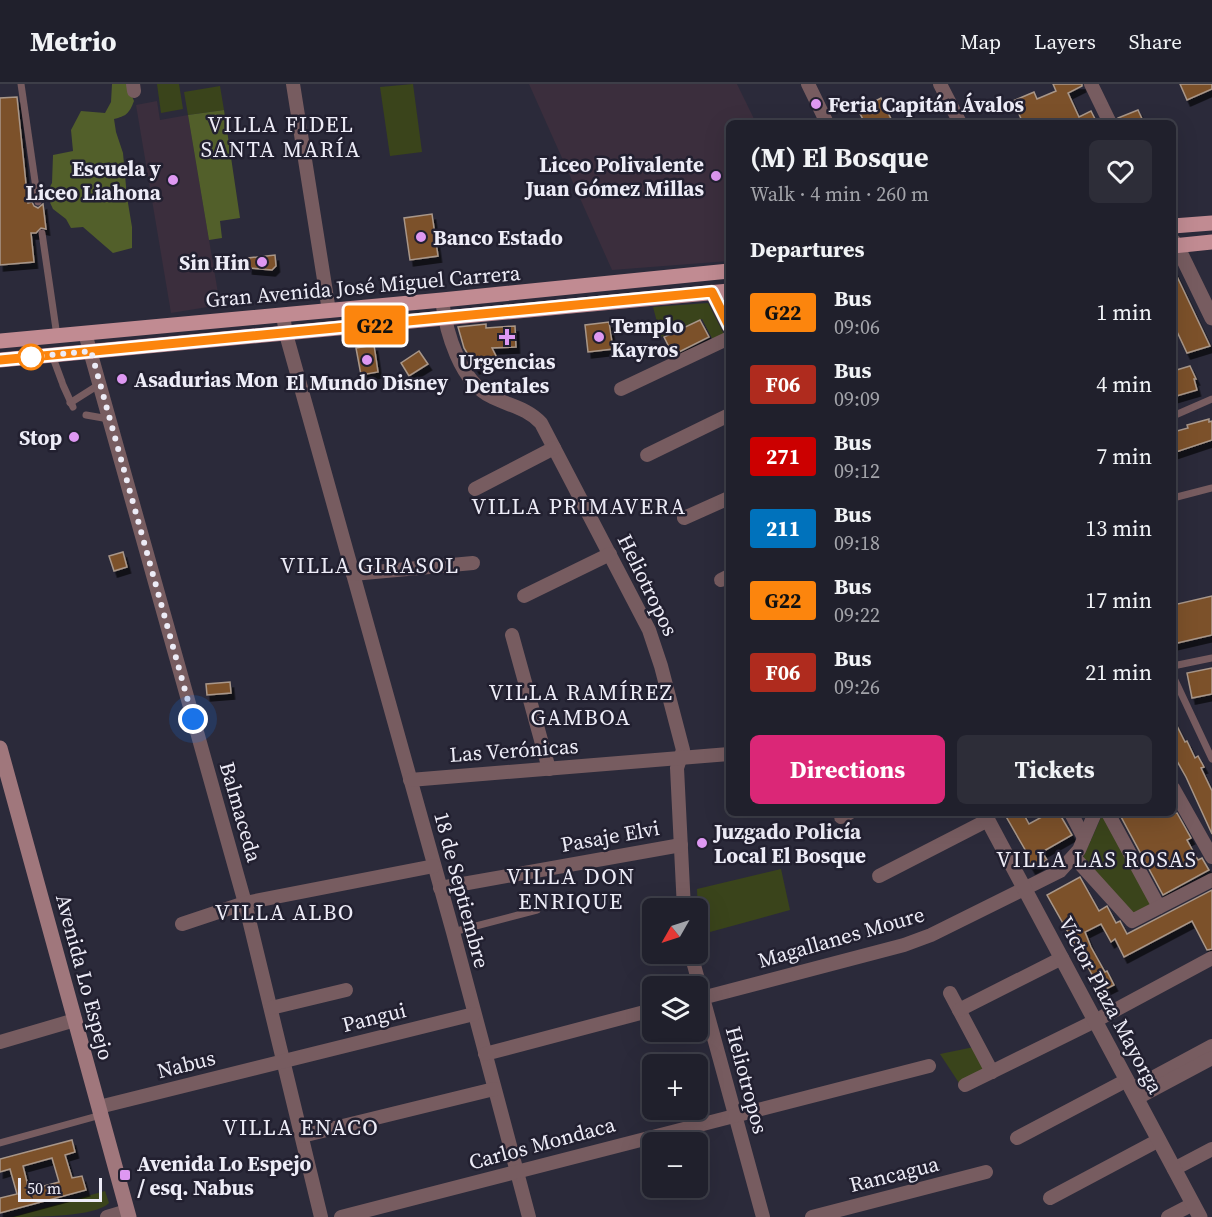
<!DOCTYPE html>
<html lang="en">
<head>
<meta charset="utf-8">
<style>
  body { margin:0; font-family:"Source Serif 4",serif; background:#2d2d38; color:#f1f3f6; height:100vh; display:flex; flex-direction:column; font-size:22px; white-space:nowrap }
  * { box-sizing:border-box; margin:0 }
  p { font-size:20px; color:#a2a3a9 }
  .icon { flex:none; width:33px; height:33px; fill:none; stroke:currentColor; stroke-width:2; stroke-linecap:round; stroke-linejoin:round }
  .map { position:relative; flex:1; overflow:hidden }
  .drawer { position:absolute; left:726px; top:36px; width:450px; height:696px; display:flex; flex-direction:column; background:#20202c; border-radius:9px; box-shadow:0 6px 24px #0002,0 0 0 2px #3d3e48 }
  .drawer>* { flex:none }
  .badge { padding:0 12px; border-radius:4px; font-size:21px; line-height:39px }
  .needle { width:39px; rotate:231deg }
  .buttons { position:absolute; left:642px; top:814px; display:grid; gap:12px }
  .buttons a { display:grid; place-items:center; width:66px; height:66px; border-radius:9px; background:#20202c; box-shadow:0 6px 24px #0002,0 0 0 2px #3d3e48; font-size:30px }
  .scale { position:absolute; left:18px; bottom:15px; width:84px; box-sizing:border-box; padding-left:6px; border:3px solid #edecf7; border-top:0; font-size:16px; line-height:21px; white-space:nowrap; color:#edecf7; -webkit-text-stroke:4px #222030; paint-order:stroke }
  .you { position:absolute; width:30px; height:30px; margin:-15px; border:4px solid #fff; border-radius:50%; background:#1a73e8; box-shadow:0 0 0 9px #1a73e833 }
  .map>.badge { position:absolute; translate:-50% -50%; box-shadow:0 0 0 3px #fff }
  h2 { padding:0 24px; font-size:22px; line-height:54px }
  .round { display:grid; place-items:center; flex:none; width:63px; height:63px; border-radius:9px; background:#2d2d38 }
  .overview { display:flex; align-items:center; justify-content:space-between; height:102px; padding:0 24px }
  h1 { font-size:28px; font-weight:700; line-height:45px }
  .cta { display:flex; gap:12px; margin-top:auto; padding:12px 24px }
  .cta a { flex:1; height:69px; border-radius:9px; background:#db2777; color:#fff; font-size:24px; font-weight:700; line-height:69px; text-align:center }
  .cta a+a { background:#2d2d38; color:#f1f3f6 }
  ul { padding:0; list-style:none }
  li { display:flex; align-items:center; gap:18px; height:72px; padding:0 24px }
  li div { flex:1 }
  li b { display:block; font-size:22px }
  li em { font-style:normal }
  li .badge { min-width:66px; font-weight:700; text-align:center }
  header { display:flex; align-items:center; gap:36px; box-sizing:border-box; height:84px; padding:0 30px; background:#20202c; border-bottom:2px solid #3d3e48 }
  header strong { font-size:28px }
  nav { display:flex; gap:33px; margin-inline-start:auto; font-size:21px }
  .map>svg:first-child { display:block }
  .education { fill:#3b2e3d }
  .green { fill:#3a441b }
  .forest { fill:#525f2a }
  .building { fill:#7c512c; stroke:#a99789; stroke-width:1.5; fill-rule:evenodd; filter:url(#shadow) }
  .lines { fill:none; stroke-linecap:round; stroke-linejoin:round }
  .service { stroke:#775c60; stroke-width:7 }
  .minor { stroke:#775c60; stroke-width:14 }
  .tertiary { stroke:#775c60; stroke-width:15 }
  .secondary { stroke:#a0777c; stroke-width:15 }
  .primary { stroke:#c18b92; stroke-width:15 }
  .line-casing { stroke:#fff; stroke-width:14 }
  .line { stroke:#fc850d; stroke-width:9 }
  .walk { stroke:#edecf7; stroke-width:6; stroke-dasharray:0 10.8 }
  .poi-dot { fill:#de98f2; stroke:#222030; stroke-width:2 }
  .stop-dot { fill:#fff; stroke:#fc850d; stroke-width:3 }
  .labels { text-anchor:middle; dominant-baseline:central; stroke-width:5; stroke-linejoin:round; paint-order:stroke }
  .poi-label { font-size:21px; font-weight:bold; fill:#edecf7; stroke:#222030; text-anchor:start }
  .street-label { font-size:21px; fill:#edecf7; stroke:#222030 }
  .neighbourhood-label { font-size:22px; letter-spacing:1.5px; fill:#edecf7; stroke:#222030 }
</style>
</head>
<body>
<header>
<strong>Metrio</strong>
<nav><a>Map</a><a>Layers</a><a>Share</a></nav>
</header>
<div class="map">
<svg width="1212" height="1133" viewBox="0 0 1212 1133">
  <defs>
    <filter id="shadow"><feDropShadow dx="3.5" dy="6" stdDeviation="0" flood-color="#0009"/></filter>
  </defs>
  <rect width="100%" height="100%" fill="#2b2a3a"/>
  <g class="education">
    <path d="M529 0H737L756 39H729V177L612 186Z"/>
    <path d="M157 17 160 36 188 31 220 221 171 229 136 21Z"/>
  </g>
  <g class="green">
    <path d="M157 0H179L183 25 161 29Z"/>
    <path d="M413 0 422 68 390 72 380 3Z"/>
    <path d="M220 2 224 26 188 31 184 8Z"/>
    <path d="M708 219 726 254 715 260 702 235 661 253 653 223Z"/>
    <path d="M1103 729 1152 819 1132 833 1082 776Z"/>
    <path d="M781 785 790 826 699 851 697 805Z"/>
    <path d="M974 963 987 984 959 999 940 970Z"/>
    <path d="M105 1107 109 1119C96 1133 34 1133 12 1133Z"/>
  </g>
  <g class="forest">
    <path d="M112 0H127L134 17C129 30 126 32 114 35L116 48 123 69 127 113 132 143V164L113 169 83 143 71 144 66 135 53 125 46 110 52 99 53 71 73 67 71 46 81 27 105 29 111 18Z"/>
    <path d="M224 26 240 134 220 137 222 154 209 156 188 31Z"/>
  </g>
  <g class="building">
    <path d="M1053 0H1082V2L1068 9 1079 33 1091 27 1097 39H1023L1013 17 1034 8 1037 15 1056 7Z"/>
    <path d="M1180 0H1212V5L1187 16Z"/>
    <path d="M17 13 28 119 32 118 34 122 38 124 43 120 46 145 41 144 36 149H31L34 178 0 181V14Z"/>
    <path d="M881 14 893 39H865L858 26Z"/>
    <path d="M1138 26 1143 37 1138 39H1119L1118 34Z"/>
    <path d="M432 130 438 172 410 176 404 134Z"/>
    <path d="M275 171 276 182 272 186 249 184 248 174Z"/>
    <path d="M1173 184 1210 262 1187 269 1173 239Z"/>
    <path d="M700 236 709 253 673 271 664 253Z"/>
    <path d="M609 238 613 265 588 268 585 241Z"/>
    <path d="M486 240V244L515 242 516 263 492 264 497 274 476 284 464 264 458 243Z"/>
    <path d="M374 261 378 288 361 291 356 264Z"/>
    <path d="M419 267 428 280 409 292 401 279Z"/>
    <path d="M1190 282 1196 295H1194L1197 306 1173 313V287Z"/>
    <path d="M1209 335V338L1212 337V356L1173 369V348L1188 344 1187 341Z"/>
    <path d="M123 468 127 483 114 487 109 472Z"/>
    <path d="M1212 512V551L1173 560V521Z"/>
    <path d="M1212 584V610L1192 614 1187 589Z"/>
    <path d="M230 598 231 609 207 611 206 600Z"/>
    <path d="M1173 634 1185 658 1187 657 1195 674 1198 672 1204 683 1201 684 1212 707V750L1186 693 1173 670Z"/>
    <path d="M1004 729H1023L1029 740 1049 729H1059L1072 751 1042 768 1047 776 1032 784 1024 770 1027 769Z"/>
    <path d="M1119 729H1177L1191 754 1187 756 1198 776 1202 774 1209 786 1163 811Z"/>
    <path d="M1080 793 1099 827 1107 822 1116 839 1120 837 1127 850 1212 806V865L1207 866 1192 837 1124 873 1115 855 1111 858 1101 840 1085 848 1091 863 1105 888 1107 887 1114 901 1100 908 1094 894 1047 811Z"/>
    <path d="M72 1056 75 1068 65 1071 72 1094 82 1092 86 1106 0 1129V1114L17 1110 10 1085 0 1088V1075ZM52 1074 59 1098 29 1106 23 1082Z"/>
  </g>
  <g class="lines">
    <g class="service">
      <path d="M21 0 38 118"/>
      <path d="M42 149 57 252"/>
      <path d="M52 271 62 298"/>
      <path d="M63 301 73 323"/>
      <path d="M70 319 100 300"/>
      <path d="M86 331 109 335"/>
      <path d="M1173 332 1212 315"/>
      <path d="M1173 414 1212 404"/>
      <path d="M1173 582 1212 574"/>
      <path d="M1173 592 1212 675"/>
      <path d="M453 848 537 826"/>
      <path d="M0 1059 101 1031"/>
    </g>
    <g class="minor">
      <path d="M133 0 134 7"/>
      <path d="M293 0 329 227"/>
      <path d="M808 0 827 39"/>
      <path d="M940 0 960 39"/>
      <path d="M1091 0 1110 39"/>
      <path d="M442 216C446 248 460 298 492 313 510 322 527 324 541 339L649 546 661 582 683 666 677 684 684 825"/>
      <path d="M283 231 286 250 453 848 529 1133"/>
      <path d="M85 249 245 819 321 1133"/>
      <path d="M621 305 729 254"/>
      <path d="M647 371 729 331"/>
      <path d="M475 405 554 364"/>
      <path d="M684 434 729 414"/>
      <path d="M353 490 473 479"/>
      <path d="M721 496 729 492"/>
      <path d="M524 512 610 470"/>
      <path d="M512 551 549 685"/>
      <path d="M410 696 729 670"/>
      <path d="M1173 704 1212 773"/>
      <path d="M1071 729 1084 754"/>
      <path d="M1108 729 1159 823"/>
      <path d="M841 733 849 729"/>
      <path d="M1074 773 1132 837 1212 796"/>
      <path d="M879 792 988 736"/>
      <path d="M440 804 681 761"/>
      <path d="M182 840 245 819 434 782"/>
      <path d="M691 870 763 1133"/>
      <path d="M950 909 992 988"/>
      <path d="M698 915 904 861 931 851 1060 787 1079 766 1095 729"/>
      <path d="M271 924 346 906"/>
      <path d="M959 926 1062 874"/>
      <path d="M0 958 75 936"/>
      <path d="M485 970 652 926"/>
      <path d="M965 1001 1095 937 1212 874"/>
      <path d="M1132 1005 1212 962"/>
      <path d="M1137 1014 1212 974"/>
      <path d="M99 1023 474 930"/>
      <path d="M302 1052 494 1005"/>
      <path d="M1017 1054 1127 996"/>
      <path d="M1174 1085 1212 1065"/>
      <path d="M1050 1114 1159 1056"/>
      <path d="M107 1133 127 1127"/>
      <path d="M341 1133 929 982"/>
      <path d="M812 1133 986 1088"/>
      <path d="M1168 1133 1193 1120"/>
    </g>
    <g class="tertiary">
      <path d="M1173 157 1177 162 1212 234"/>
      <path d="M712 208 729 242"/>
      <path d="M984 729 1200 1133"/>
    </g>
    <path class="secondary" d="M0 664 129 1133"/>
    <g class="primary">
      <path d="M1173 142 1212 139"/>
      <path d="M1173 162 1212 158"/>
      <path d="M0 257 442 216 729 187"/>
      <path d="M0 276 729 207"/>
    </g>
  </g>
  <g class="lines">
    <defs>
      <path id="line" d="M0 276 712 208 729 242"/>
    </defs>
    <use href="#line" class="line-casing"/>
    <use href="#line" class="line"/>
    <path class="walk" d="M31 273 91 267 193 635"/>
  </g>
  <g class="poi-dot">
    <circle cx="816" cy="20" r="6"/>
    <circle cx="716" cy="92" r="6"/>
    <circle cx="173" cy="96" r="6"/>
    <circle cx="421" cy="153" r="6"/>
    <circle cx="262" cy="178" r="6"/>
    <path d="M504 244h6v6h6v6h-6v6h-6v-6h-6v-6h6z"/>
    <circle cx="599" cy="253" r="6"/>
    <circle cx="367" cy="276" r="6"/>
    <circle cx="122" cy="295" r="6"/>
    <circle cx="74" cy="353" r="6"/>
    <circle cx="702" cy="759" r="6"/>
    <rect x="119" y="1085" width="12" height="12" rx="3"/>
  </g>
  <circle class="stop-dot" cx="31" cy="273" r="12"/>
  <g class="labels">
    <g class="poi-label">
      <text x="828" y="20">Feria Capitán Ávalos</text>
      <text x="704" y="80" text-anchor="end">Liceo Polivalente<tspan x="704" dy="24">Juan Gómez Millas</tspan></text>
      <text x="161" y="84" text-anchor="end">Escuela y<tspan x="161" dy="24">Liceo Liahona</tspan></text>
      <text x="433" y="153">Banco Estado</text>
      <text x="250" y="178" text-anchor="end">Sin Hin</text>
      <text x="611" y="241">Templo<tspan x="611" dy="24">Kayros</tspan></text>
      <text x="507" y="277" text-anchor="middle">Urgencias<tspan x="507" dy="24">Dentales</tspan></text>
      <text x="134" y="295">Asadurias Mon</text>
      <text x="367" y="298" text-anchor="middle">El Mundo Disney</text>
      <text x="62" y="353" text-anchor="end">Stop</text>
      <text x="714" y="747">Juzgado Policía<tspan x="714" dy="24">Local El Bosque</tspan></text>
      <text x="137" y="1079">Avenida Lo Espejo<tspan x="137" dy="24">/ esq. Nabus</tspan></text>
    </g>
    <g class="street-label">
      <text transform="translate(363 202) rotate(-5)">Gran Avenida José Miguel Carrera</text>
      <text transform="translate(648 501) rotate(64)">Heliotropos</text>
      <text transform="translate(514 666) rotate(-4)">Las Verónicas</text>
      <text transform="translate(241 728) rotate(74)">Balmaceda</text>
      <text transform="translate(610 752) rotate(-10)">Pasaje Elvi</text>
      <text transform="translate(462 806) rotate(75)">18 de Septiembre</text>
      <text transform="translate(841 853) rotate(-16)">Magallanes Moure</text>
      <text transform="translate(85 893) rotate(75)">Avenida Lo Espejo</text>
      <text transform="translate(1111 921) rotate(62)">Víctor Plaza Mayorga</text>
      <text transform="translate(374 933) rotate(-14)">Pangui</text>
      <text transform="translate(186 980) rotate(-14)">Nabus</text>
      <text transform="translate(747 996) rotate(75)">Heliotropos</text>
      <text transform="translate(542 1059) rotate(-15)">Carlos Mondaca</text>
      <text transform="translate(894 1090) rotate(-14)">Rancagua</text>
    </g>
    <g class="neighbourhood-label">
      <text x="281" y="40">VILLA FIDEL<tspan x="281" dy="25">SANTA MARÍA</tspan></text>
      <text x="579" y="422">VILLA PRIMAVERA</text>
      <text x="370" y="481">VILLA GIRASOL</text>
      <text x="581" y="608">VILLA RAMÍREZ<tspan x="581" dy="25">GAMBOA</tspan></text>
      <text x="1097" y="775">VILLA LAS ROSAS</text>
      <text x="571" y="792">VILLA DON<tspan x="571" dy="25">ENRIQUE</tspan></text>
      <text x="285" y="828">VILLA ALBO</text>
      <text x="301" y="1043">VILLA ENACO</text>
    </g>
  </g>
</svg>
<div class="buttons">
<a><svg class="needle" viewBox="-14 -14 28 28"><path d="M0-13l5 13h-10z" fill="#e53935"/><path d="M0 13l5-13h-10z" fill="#a2a3a9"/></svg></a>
<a><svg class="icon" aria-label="layers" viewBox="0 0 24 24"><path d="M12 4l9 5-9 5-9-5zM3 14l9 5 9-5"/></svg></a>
<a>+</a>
<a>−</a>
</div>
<div class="scale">50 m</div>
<div class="you" style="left:193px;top:635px"></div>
<b class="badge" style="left:375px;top:241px;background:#fc850d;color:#111">G22</b>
<section class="drawer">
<div class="overview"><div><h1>(M) El Bosque</h1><p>Walk · 4 min · 260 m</p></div><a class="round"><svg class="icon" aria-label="heart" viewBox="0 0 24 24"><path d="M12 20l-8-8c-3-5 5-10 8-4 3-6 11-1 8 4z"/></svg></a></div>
<h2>Departures</h2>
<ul>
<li><span class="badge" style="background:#fc850d;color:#111">G22</span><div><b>Bus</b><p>09:06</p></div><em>1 min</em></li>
<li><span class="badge" style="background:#af2b1e;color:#fff">F06</span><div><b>Bus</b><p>09:09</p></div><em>4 min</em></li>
<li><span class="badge" style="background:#c00;color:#fff">271</span><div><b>Bus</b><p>09:12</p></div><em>7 min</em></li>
<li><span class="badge" style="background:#0072bc;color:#fff">211</span><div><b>Bus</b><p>09:18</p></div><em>13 min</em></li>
<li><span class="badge" style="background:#fc850d;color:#111">G22</span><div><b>Bus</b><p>09:22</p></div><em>17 min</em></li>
<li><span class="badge" style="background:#af2b1e;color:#fff">F06</span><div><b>Bus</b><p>09:26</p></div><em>21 min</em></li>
</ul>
<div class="cta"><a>Directions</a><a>Tickets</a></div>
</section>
</div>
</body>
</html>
